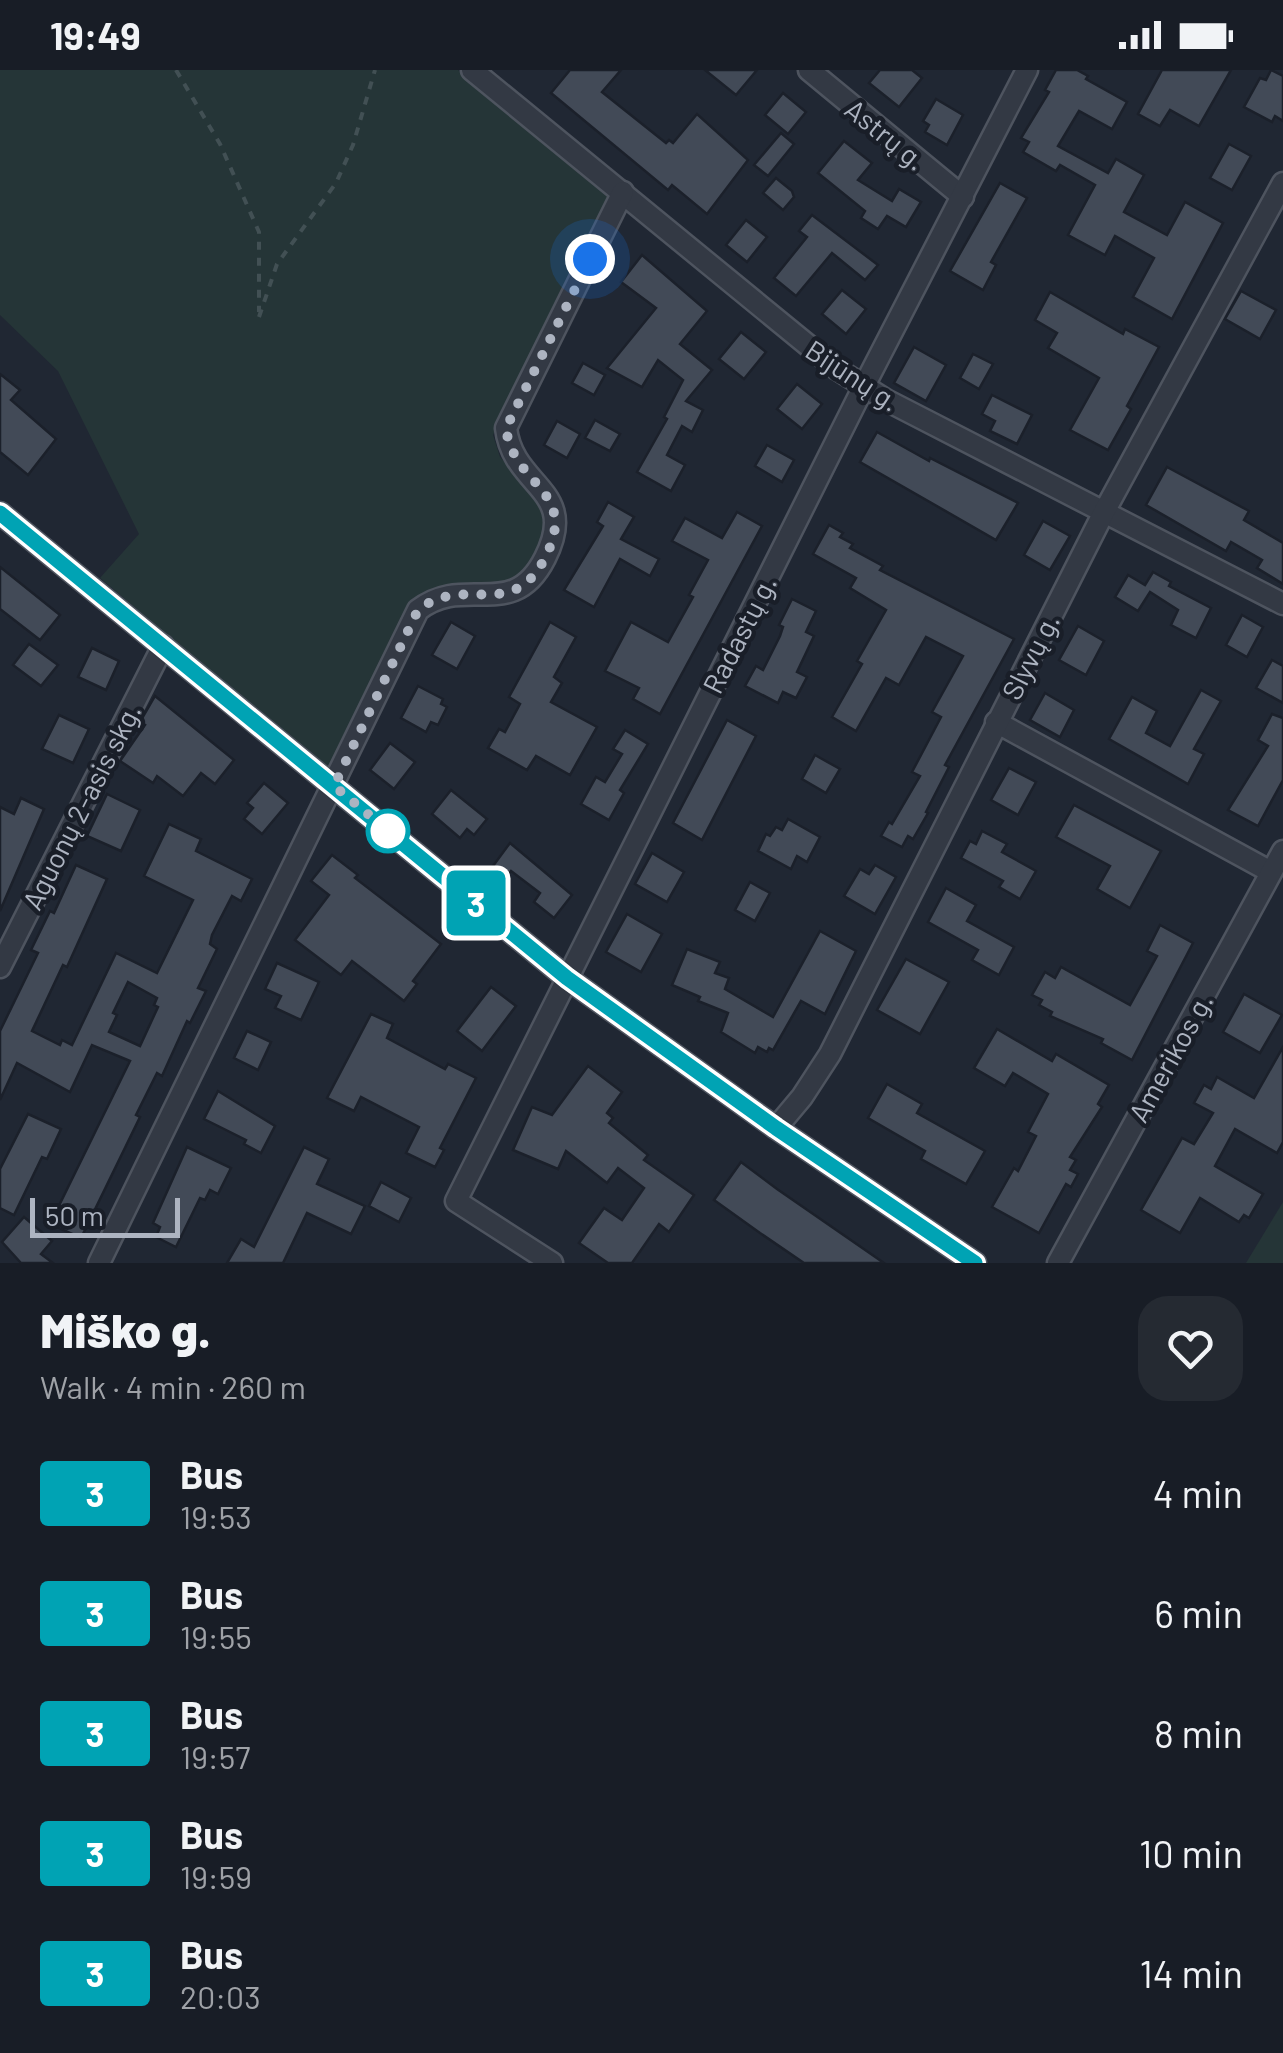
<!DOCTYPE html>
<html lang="en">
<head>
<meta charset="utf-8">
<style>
  body { margin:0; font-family:Barlow,sans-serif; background:#252a32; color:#f1f3f6; height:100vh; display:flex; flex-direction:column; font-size:38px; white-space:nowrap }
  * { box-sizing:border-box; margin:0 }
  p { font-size:32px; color:#9fa2a7 }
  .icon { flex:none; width:55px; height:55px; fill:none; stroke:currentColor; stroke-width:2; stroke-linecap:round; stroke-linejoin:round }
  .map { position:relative; height:1193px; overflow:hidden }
  .panel { display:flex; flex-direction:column; background:#181d26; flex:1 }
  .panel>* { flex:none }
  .badge { padding:0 20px; border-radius:8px; font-size:35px; line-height:65px }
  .scale { position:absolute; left:30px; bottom:25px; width:150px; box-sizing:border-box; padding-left:10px; border:5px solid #adb4c1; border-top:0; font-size:28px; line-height:35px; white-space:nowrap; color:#adb4c1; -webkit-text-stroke:8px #191e28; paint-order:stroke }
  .you { position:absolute; width:50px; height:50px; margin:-25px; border:8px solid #fff; border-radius:50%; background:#1a73e8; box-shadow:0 0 0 15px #1a73e833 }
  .map>.badge { position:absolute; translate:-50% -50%; box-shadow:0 0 0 5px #fff }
  .round { display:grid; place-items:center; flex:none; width:105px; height:105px; border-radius:30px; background:#252a32 }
  .overview { display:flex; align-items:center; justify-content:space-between; height:170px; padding:0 40px }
  h1 { font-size:48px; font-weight:800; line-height:75px }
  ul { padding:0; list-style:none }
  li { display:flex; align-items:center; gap:30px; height:120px; padding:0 40px }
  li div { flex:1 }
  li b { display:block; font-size:38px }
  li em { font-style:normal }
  li .badge { min-width:110px; font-weight:700; text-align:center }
  .status { display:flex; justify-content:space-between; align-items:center; height:70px; padding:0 50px; background:#181d26; direction:ltr }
  .status svg { height:28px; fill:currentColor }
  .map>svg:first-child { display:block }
  .green { fill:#253537 }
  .building { fill:#424a57; stroke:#1b202a; stroke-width:2.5; fill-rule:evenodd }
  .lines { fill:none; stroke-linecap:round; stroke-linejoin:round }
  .minor-casing { stroke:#4e545f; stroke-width:25 }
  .path { stroke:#425054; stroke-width:4; stroke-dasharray:8 8; stroke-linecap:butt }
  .minor { stroke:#333944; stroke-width:20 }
  .line-casing { stroke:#fff; stroke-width:22 }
  .line { stroke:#00a3b4; stroke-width:15 }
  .walk { stroke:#adb4c1; stroke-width:10; stroke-dasharray:0 18 }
  .stop-dot { fill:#fff; stroke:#00a3b4; stroke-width:5 }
  .labels { text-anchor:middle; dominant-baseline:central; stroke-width:9; stroke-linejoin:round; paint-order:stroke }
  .street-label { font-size:28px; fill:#adb4c1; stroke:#191e28 }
</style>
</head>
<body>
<div class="status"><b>19:49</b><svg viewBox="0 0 49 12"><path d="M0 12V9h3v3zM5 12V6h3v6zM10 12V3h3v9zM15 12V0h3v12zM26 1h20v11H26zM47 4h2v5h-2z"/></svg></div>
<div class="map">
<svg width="1283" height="1193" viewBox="0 0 1283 1193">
  <rect width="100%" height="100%" fill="#202733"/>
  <g class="green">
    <path d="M0 0H458L611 124 493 365 500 387 542 433 547 451 537 482 511 515 431 522 409 532 327 701 100 508 139 464 58 301 0 245Z"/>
    <path d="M1283 1132V1193H1246Z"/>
  </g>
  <g class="building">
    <path d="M570 0H621L602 22 666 73 669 70 673 73 697 44 748 90 707 144 672 115 668 120 551 23Z"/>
    <path d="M705 0H757L736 25Z"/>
    <path d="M880 0H912L922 8 899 37 869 13Z"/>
    <path d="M1056 0H1077L1088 6 1086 9 1127 32 1112 59 1079 41 1058 76 1108 103 1116 89 1144 105 1124 142 1167 165 1185 132 1223 153 1172 249 1133 227 1154 188 1115 166 1105 185 1068 165 1095 115 1060 95 1056 101 1023 82 1029 72 1021 68 1049 22 1045 20Z"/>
    <path d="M1162 0H1231L1199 56 1170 40 1160 56 1138 44Z"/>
    <path d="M1271 0 1283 6V51L1275 46 1272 52 1244 37 1260 8 1266 10Z"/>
    <path d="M783 23 806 42 788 64 765 45Z"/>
    <path d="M936 29 963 45 947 75 925 62 929 55 923 51Z"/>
    <path d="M781 63 794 74 768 106 754 95Z"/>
    <path d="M844 71 872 93 858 110 892 131 899 119 921 132 906 157 887 146 878 159 861 148 865 141 818 103Z"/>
    <path d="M1229 74 1251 86 1232 120 1210 108Z"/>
    <path d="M776 108 792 121 794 127 783 140 763 123Z"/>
    <path d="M1000 113 1027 128 991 192 996 195 983 220 950 201Z"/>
    <path d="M812 145 878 195 865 210 832 183 796 226 774 208 807 167 799 161Z"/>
    <path d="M746 150 767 167 747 192 726 175Z"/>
    <path d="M642 185 707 241 680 274 712 300 686 331 703 340 692 362 682 356 667 385 685 395 671 421 637 402 667 349 664 347 683 310 658 290 642 317 607 298 656 238 621 212Z"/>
    <path d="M842 220 866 239 846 264 822 244Z"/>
    <path d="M1241 221 1276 240 1260 269 1225 249Z"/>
    <path d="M1050 222 1123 264 1125 259 1159 277 1127 336 1131 339 1108 380 1070 360 1099 308 1048 278 1057 263 1035 250Z"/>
    <path d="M741 262 766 282 744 309 719 289Z"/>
    <path d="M914 277 946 295 926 331 894 313Z"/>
    <path d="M973 284 993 294 979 319 960 308Z"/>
    <path d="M583 293 605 305 594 325 572 313Z"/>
    <path d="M0 304 20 320 11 330 56 369 28 405 0 382Z"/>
    <path d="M797 314 822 334 802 359 777 339Z"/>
    <path d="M992 325 1032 345 1017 374 990 361 995 351 982 344Z"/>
    <path d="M595 350 620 364 610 381 585 368Z"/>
    <path d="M557 351 580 364 567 388 544 375Z"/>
    <path d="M877 362 929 391 930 388 1018 433 996 470 860 392Z"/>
    <path d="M767 375 794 390 782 412 755 396Z"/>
    <path d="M1167 397 1249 441 1244 450 1283 473V514L1257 498 1262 490 1231 472 1226 481 1146 435Z"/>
    <path d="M608 432 634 447 621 469 659 489 650 506 620 489 594 537 564 520 603 456 597 452Z"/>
    <path d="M737 442 762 456 660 644 633 629 639 618 605 601 631 552 668 572 693 527 689 525 708 490 672 471 685 448 722 468Z"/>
    <path d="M1043 451 1070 466 1050 500 1024 485Z"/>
    <path d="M829 455 843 463 840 467 853 474 850 478 883 496 880 500 1014 569 945 695 949 697 926 742 928 743 913 769 908 766 902 777 881 766 889 752 892 754 920 706 912 702 941 647 932 642 963 586 926 567 899 615 886 608 856 661 832 647 862 594 857 591 886 540 850 518 856 508 813 484Z"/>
    <path d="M0 497 60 545 40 570 0 539Z"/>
    <path d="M1153 502 1171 512 1169 516 1211 538 1196 568 1171 555 1178 540 1150 522 1138 541 1115 527 1128 505 1145 515Z"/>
    <path d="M792 529 816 541 806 562 814 566 797 602 807 607 796 628 783 622 778 633 745 616 756 596 763 600 780 566 783 557 779 555Z"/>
    <path d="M1242 545 1263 557 1247 587 1226 575Z"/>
    <path d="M451 552 475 566 457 599 432 585Z"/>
    <path d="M550 552 576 567 554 607 562 613 551 632 597 657 570 705 536 686 527 700 488 678 499 659 505 662 520 634 509 627Z"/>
    <path d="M1078 556 1104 571 1086 605 1059 590Z"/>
    <path d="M29 574 58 595 41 616 13 595Z"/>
    <path d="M92 578 119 591 106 620 78 607Z"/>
    <path d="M1272 590 1283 596V633L1256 618Z"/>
    <path d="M418 616 443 629 441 634 447 637 438 655 431 652 426 662 401 648Z"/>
    <path d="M1201 620 1221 631 1194 679 1204 684 1188 714 1109 669 1132 627 1157 641 1146 663 1170 676Z"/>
    <path d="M1045 623 1074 640 1060 667 1030 650Z"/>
    <path d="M155 626 234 690 215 714 201 703 183 726 157 706 153 713 120 691 145 655 140 652Z"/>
    <path d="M1272 644 1283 648V710L1258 756 1228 740 1268 676 1258 670Z"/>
    <path d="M59 645 89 659 73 693 42 679Z"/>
    <path d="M727 650 756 666 702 770 673 753Z"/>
    <path d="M625 660 648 674 620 720 624 723 609 750 581 734 596 707 605 712 622 684 613 679Z"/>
    <path d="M390 673 415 692 394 719 370 700Z"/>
    <path d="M815 685 840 699 826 723 802 709Z"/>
    <path d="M1009 698 1036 712 1018 745 991 730Z"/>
    <path d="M264 713 288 733 262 764 244 749 253 738 247 733Z"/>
    <path d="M451 720 487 749 474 765 467 759 460 768 432 744Z"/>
    <path d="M107 724 140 740 121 781 87 766Z"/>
    <path d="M21 728 44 739 0 841V737L14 744Z"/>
    <path d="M1074 735 1161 781 1130 838 1097 819 1110 796 1056 767Z"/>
    <path d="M788 749 820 767 807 792 797 786 791 799 758 781 766 764 770 766 776 757 782 760Z"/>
    <path d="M169 754 201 769 196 781 252 809 241 831 232 826 212 865 210 874 217 879 198 918 206 921 190 953 187 951 162 1006 157 1003 136 1045 140 1047 81 1168 50 1154 130 991 92 975 70 1022 17 993 0 1030V961L38 883 31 880 50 841 54 843 76 795 107 809 67 897 63 895 32 961 60 975 62 970 72 975 116 883 157 903 193 830 144 806ZM128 912 157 928 154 935 158 937 140 976 109 962 117 945 113 943Z"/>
    <path d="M982 761 1007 774 1002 782 1036 801 1020 829 999 817 1003 811 961 788 970 771 976 774Z"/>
    <path d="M510 773 572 825 554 848 534 832 540 823 511 801 507 806 493 796Z"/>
    <path d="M652 783 684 802 667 832 635 814Z"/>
    <path d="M332 785 358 805 355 808 441 874 413 911 417 914 404 931 352 891 341 905 295 870 329 825 311 811Z"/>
    <path d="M875 795 896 807 875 844 844 826 860 799 869 804Z"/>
    <path d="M750 812 770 823 755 851 735 840Z"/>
    <path d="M946 818 976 835 967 851 1014 877 999 905 972 890 978 880 928 852Z"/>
    <path d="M627 844 662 864 641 902 606 882Z"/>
    <path d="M1160 855 1193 873 1132 990 1101 973 1103 969 1050 946 1052 942 1039 935 1042 930 1032 925 1045 902 1055 908 1061 897 1130 935 1157 886 1147 881Z"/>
    <path d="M820 861 856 881 825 944 801 931 773 980 769 978 767 982 758 977 755 983 721 962 728 943 698 931 700 927 672 915 687 879 720 892 715 903 729 908 725 919 773 947Z"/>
    <path d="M906 889 949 912 920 964 877 940Z"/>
    <path d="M277 893 319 912 301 950 275 938 281 926 265 919Z"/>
    <path d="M491 917 516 936 482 981 457 961Z"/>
    <path d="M1244 924 1282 945 1260 983 1223 962Z"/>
    <path d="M371 944 393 954 387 968 445 999 448 994 476 1008 440 1078 444 1080 435 1097 406 1083 419 1057 361 1027 354 1041 327 1028Z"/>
    <path d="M997 959 1052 991 1056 984 1109 1015 1098 1034 1102 1037 1070 1087 1076 1090 1070 1100 1078 1104 1071 1117 1066 1114 1039 1163 992 1137 1014 1098 1018 1101 1036 1066 1028 1062 1048 1024 1013 1003 1005 1016 974 998Z"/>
    <path d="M247 961 271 972 258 1000 234 988Z"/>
    <path d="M1283 977V1072L1277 1083 1235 1059 1215 1096 1263 1124 1249 1148 1244 1145 1239 1152 1200 1128 1180 1163 1141 1140 1182 1068 1194 1074 1213 1043 1194 1033 1204 1015 1211 1019 1217 1007 1254 1028Z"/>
    <path d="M588 996 622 1022 607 1043 613 1048 609 1053 648 1085 644 1090 694 1125 669 1162 659 1154 632 1193H608L579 1173 604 1138 622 1150 644 1118 618 1098 607 1113 566 1081 558 1099 513 1080 532 1037 552 1045Z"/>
    <path d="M887 1014 922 1034 917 1043 985 1081 966 1114 921 1089 925 1081 868 1048Z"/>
    <path d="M218 1021 275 1056 261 1083 244 1074 246 1070 204 1049Z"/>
    <path d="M28 1044 61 1059 47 1089 42 1087 14 1145 0 1138V1099Z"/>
    <path d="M187 1077 231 1098 218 1124 210 1120 205 1130 200 1128 176 1177 156 1167 160 1157 153 1153Z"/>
    <path d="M304 1077 329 1089 317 1114 365 1136 351 1164 307 1143 283 1193H227L241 1169 254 1177Z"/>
    <path d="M741 1092 777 1119 884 1193H804L760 1163 714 1130Z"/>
    <path d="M381 1112 411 1128 399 1152 369 1136Z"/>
    <path d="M24 1147 52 1171 41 1184 53 1193H21L2 1172Z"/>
  </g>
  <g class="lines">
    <defs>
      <g id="minor">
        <path d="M472 0 837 299 886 330 1283 534"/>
        <path d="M809 0 963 127"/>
        <path d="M0 443 567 908 776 1058 975 1193"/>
        <path d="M996 652 1271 802"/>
        <path d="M0 897 163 576"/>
        <path d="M776 1058 802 1027 830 984 1104 442 1283 113"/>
        <path d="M99 1193 418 540C466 503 512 553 545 488 580 419 513 418 506 358L623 122"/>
        <path d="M552 1193 456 1131 864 316 1027 0"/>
        <path d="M1058 1193 1283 781"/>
      </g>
    </defs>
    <use href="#minor" class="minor-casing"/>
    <g class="path">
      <path d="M176 0 220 74 259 162V242"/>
      <path d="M259 247 277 194 336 113 353 75 375 0"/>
    </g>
    <use href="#minor" class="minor"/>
  </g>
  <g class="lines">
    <defs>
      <path id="line" d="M0 443 567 908 776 1058 975 1193"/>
    </defs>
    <use href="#line" class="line-casing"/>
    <use href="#line" class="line"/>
    <path class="walk" d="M388 761 392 764 334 716 418 540C466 503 511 553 545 488 580 419 513 417 506 358L590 189"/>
  </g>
  <circle class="stop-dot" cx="388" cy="761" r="20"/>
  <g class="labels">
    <g class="street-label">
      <text transform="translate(886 64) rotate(39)">Astrų g.</text>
      <text transform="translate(853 305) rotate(33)">Bijūnų g.</text>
      <text transform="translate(739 564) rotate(-63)">Radastų g.</text>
      <text transform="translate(1030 586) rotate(-63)">Slyvų g.</text>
      <text transform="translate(81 736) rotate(-63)">Aguonų 2-asis skg.</text>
      <text transform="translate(1170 987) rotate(-61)">Amerikos g.</text>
    </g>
  </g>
</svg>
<div class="scale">50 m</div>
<div class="you" style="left:590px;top:189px"></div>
<b class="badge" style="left:476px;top:833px;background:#00a3b4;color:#fff">3</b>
</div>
<section class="panel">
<div class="overview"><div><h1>Miško g.</h1><p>Walk · 4 min · 260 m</p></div><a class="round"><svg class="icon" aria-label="heart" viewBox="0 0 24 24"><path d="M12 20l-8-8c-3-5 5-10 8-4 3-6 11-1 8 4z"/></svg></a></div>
<ul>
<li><span class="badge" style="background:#00a3b4;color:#fff">3</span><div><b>Bus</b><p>19:53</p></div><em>4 min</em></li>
<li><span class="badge" style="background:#00a3b4;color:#fff">3</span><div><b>Bus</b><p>19:55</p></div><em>6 min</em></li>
<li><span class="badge" style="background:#00a3b4;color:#fff">3</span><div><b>Bus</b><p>19:57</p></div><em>8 min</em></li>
<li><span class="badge" style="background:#00a3b4;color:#fff">3</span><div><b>Bus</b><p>19:59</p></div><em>10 min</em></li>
<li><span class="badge" style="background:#00a3b4;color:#fff">3</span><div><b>Bus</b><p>20:03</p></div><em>14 min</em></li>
</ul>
</section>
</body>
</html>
